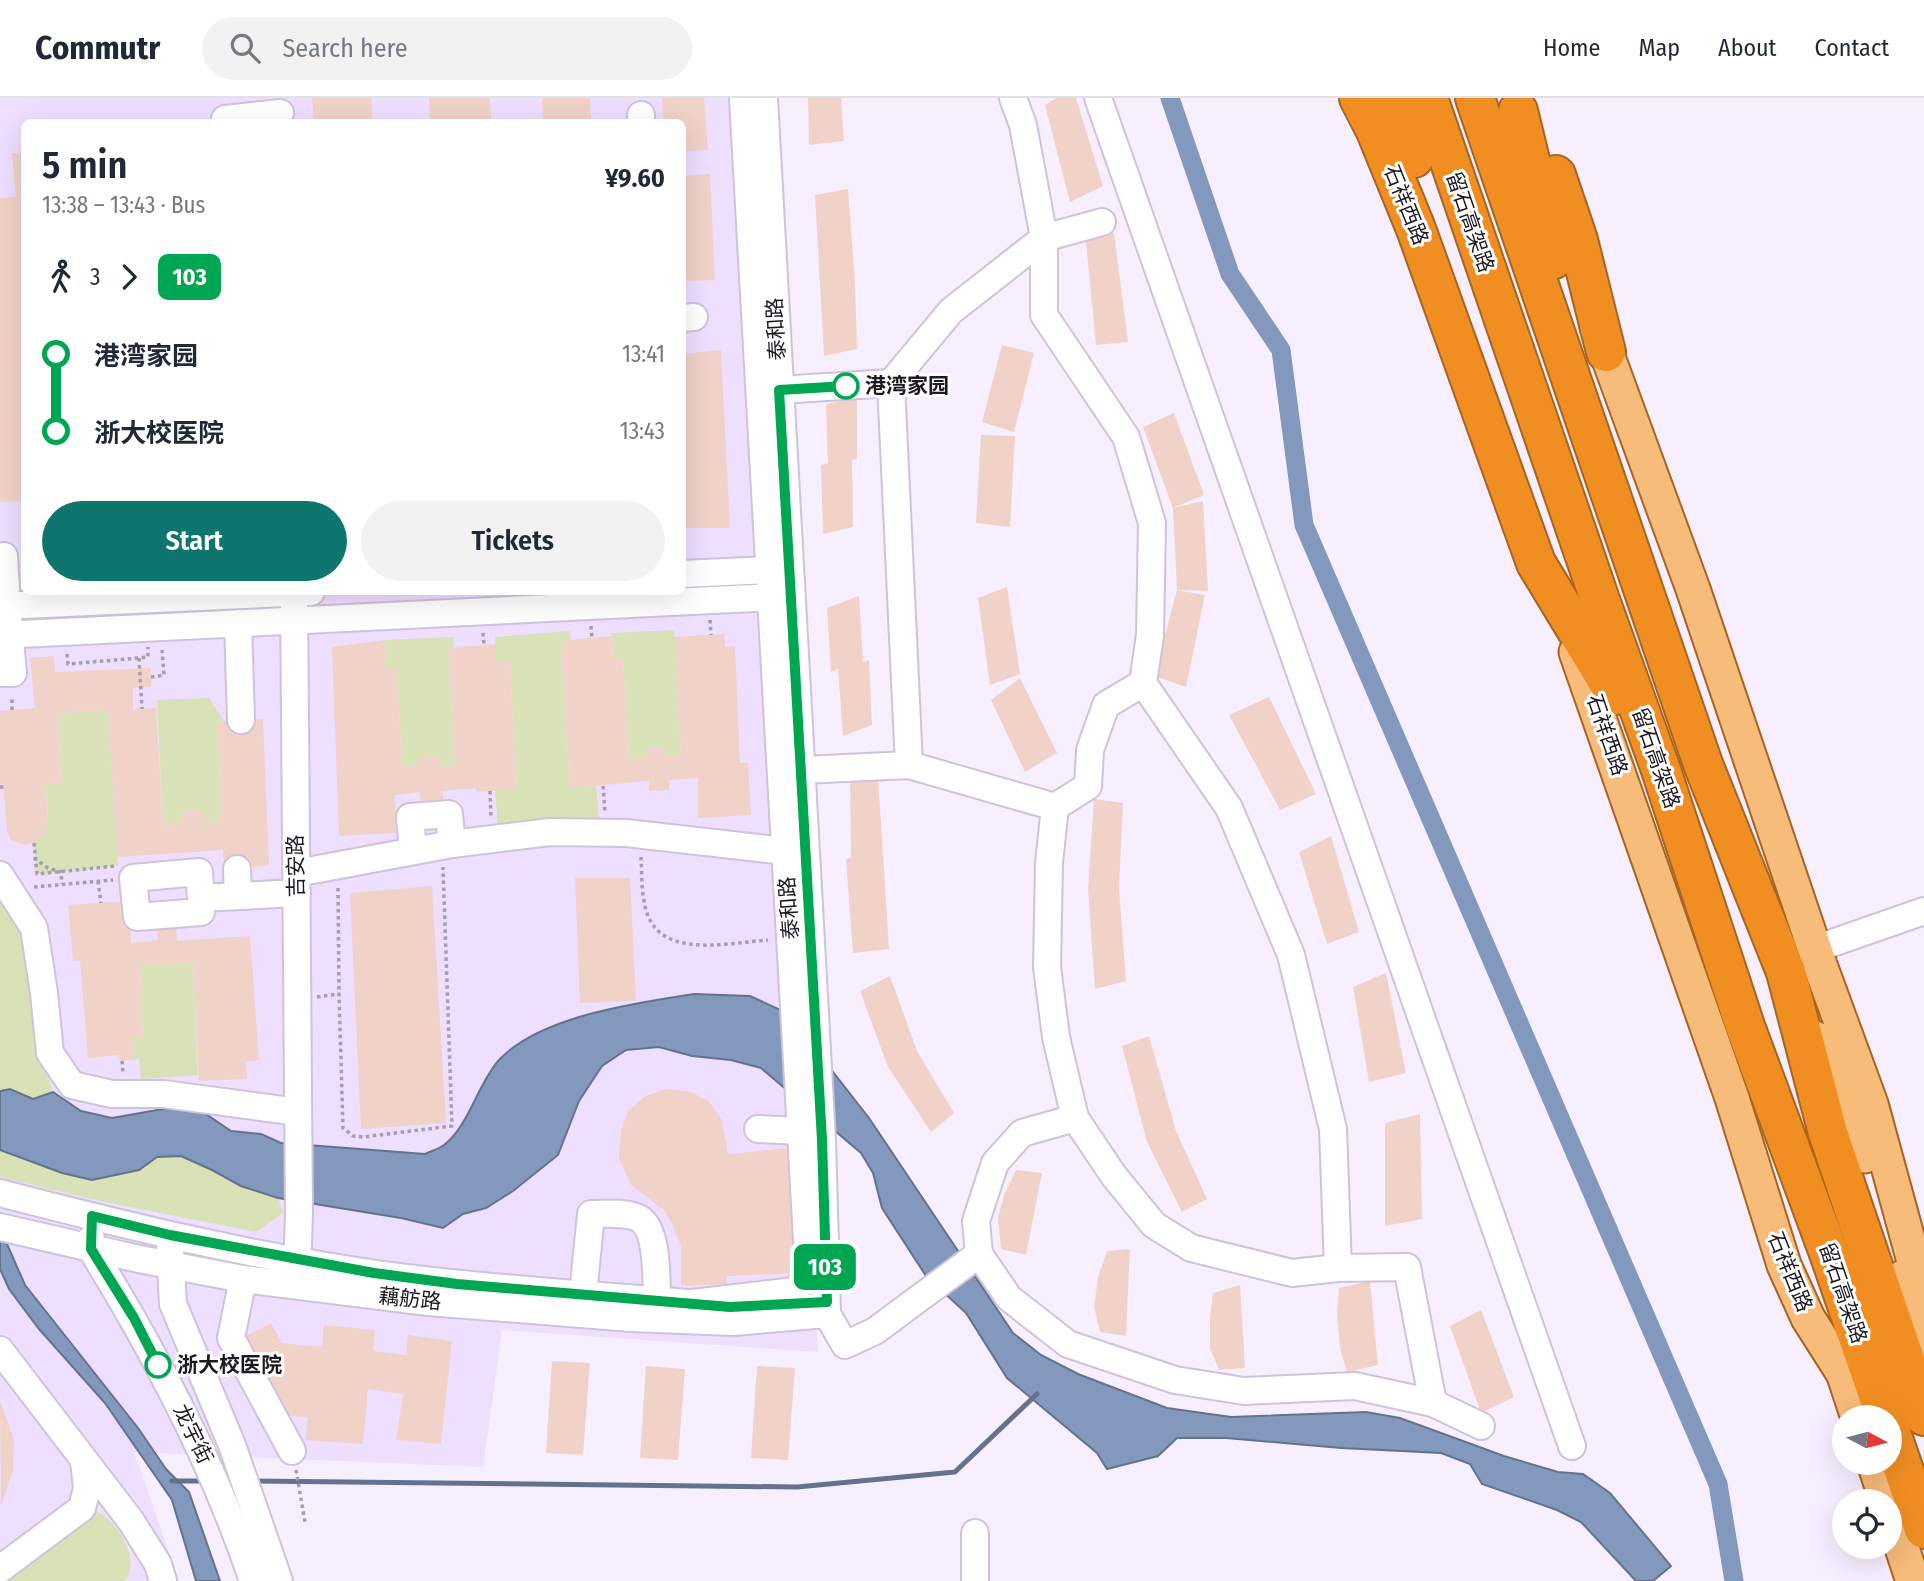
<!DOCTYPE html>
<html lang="en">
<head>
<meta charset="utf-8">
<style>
  body { margin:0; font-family:"Fira Sans Condensed","Noto Sans SC",sans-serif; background:#f2f2f3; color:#1f2937; height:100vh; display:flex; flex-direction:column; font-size:26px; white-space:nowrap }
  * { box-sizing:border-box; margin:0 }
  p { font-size:23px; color:#747a83 }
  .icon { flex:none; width:38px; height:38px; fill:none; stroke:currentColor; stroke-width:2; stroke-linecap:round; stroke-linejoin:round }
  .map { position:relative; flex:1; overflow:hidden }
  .details { position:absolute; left:21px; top:21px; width:665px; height:476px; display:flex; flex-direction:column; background:#fff; border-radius:10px; box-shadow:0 7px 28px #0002 }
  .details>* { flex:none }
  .badge { padding:0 14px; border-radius:10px; font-size:24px; line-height:46px }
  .needle { width:46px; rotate:97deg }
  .fabs { position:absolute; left:1832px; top:1307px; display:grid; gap:14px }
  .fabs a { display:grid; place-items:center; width:70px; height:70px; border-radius:50%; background:#fff; box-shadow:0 7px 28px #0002; font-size:35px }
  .map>.badge { position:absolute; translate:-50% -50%; box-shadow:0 0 0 4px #fff }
  .legs { display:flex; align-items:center; gap:10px; height:77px; padding:0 21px; font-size:23px }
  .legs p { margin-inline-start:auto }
  .headline { display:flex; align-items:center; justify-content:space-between; height:119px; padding:0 21px }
  h1 { font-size:38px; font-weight:600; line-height:52px }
  .primary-button { display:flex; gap:14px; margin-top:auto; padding:14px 21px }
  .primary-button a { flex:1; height:80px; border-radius:42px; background:#0f766e; color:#fff; font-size:28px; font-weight:600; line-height:80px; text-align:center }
  .primary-button a+a { background:#f2f2f3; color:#1f2937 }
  ul { padding:0 21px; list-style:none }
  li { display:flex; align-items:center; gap:24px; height:77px; font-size:26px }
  li i { display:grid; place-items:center; width:10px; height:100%; margin:0 9px; background:currentColor }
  li i::after { content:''; width:18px; height:18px; margin:-9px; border:5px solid; border-radius:50%; background:#fff }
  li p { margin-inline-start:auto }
  li:first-child i { background:linear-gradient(#0000 50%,currentColor 0) }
  li:last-child i { background:linear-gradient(currentColor 50%,#0000 0) }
  header { display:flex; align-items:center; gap:42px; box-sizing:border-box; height:98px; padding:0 35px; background:#fff; border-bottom:2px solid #e0e1e3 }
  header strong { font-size:33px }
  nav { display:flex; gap:38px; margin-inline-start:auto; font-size:24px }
  .search { width:490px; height:63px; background:#f2f2f3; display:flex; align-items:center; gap:18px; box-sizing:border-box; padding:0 24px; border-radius:38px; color:#747a83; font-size:26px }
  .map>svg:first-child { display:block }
  .built { fill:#eedeff; fill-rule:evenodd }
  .green { fill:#d8e2b6 }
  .water { fill:#8398bd; stroke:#64728e; stroke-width:2 }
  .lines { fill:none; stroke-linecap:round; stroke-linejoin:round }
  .stream { stroke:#64728e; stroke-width:5 }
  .canal { stroke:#8398bd; stroke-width:19 }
  .building { fill:#f1d2c8 }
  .minor-casing { stroke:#cfc3dc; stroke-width:30 }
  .major-casing { stroke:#a76522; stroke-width:37 }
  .highway-casing { stroke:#a76522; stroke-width:42 }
  .path { stroke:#a59fac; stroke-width:3.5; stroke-dasharray:3.5 3.5; stroke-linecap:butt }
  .minor { stroke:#fff; stroke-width:26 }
  .major { stroke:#f7bb7a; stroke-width:33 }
  .highway { stroke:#f18e22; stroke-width:38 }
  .line-1-casing { stroke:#fff; stroke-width:16 }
  .line-1 { stroke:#00a651; stroke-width:10 }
  .stop-1-dot { fill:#fff; stroke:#00a651; stroke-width:3.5 }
  .labels { text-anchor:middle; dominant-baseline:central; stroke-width:6; stroke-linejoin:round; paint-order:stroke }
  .street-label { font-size:21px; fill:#1d1922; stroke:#fff }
  .stop-label { font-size:21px; font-weight:bold; fill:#1d1922; stroke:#fff; text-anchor:start }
</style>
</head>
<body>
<header>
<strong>Commutr</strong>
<div class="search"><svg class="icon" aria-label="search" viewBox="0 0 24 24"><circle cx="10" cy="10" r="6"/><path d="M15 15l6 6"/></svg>Search here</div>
<nav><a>Home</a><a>Map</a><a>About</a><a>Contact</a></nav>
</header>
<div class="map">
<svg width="1924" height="1483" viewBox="0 0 1924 1483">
  <rect width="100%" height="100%" fill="#f7efff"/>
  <path class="built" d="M0 0H753L818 1254 502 1232 483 1369 134 1354 179 1483H0ZM24 24H682V494H24Z"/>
  <g class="green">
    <path d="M674 532 681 657 665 658 664 650 646 651 647 659 628 660 623 559H613L611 535Z"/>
    <path d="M570 533 571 542 561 544 570 689 596 688 599 721 498 732 495 692 516 690 510 564 496 565 495 539Z"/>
    <path d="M453 539 454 549 448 550 455 668 441 669V659L419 660 418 668 402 669 397 571H386L384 542Z"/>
    <path d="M209 600 224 623 217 624 222 724 204 725 203 712 181 713 182 725 163 727 157 602Z"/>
    <path d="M108 612 118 768 37 776 34 745C54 733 47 707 45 686L61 685 58 615Z"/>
    <path d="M0 792 28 836 38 948 53 994 33 1001 10 991 0 993Z"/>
    <path d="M193 864 198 977 141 981 139 961 133 962 132 940 143 939 140 868Z"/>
    <path d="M0 1052 62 1075 92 1082 139 1072 157 1059 181 1058 212 1072 241 1088 278 1100 283 1115 256 1134 100 1103 0 1079Z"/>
    <path d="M95 1413C117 1422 142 1462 125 1483H8L10 1476 87 1416Z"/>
  </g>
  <g class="water">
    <path d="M694 896 750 898 787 915 869 1020 1013 1235 1041 1257 1078 1276 1167 1310 1231 1319 1366 1314 1400 1320 1504 1358 1558 1374 1583 1376 1610 1395 1671 1468 1653 1483H1636L1581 1424 1557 1412 1482 1386 1470 1366 1441 1355 1341 1350 1226 1340H1177L1158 1358 1107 1371 1097 1355 1007 1280 966 1215 926 1178 882 1110 873 1075 861 1055 761 970 731 962 692 958 659 949 626 952 602 968 579 1003 558 1057 513 1093 486 1110 463 1116 443 1130 401 1120 278 1100 241 1088 212 1072 181 1058 157 1059 139 1072 92 1082 62 1075 0 1052V993L10 991 33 1001 53 994 81 1013 112 1020 180 1008 197 1010 231 1033 261 1036 281 1045 425 1056C431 1053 439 1051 444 1047 469 1028 478 985 499 962 540 918 636 905 694 896Z"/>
    <path d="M0 1143 7 1146 25 1187 138 1330 166 1371 189 1394 220 1483H196L172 1402 105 1305 39 1231 9 1191 0 1171Z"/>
  </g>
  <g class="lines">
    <g class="stream">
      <path d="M172 1383H204"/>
      <path d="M253 1383 797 1389 955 1374 1037 1296"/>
    </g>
    <path class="canal" d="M1170 0 1230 176 1281 252 1304 427 1718 1386 1734 1483"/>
  </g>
  <g class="building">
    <path d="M312 0H371L373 24H314Z"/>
    <path d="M429 0H490L491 24H430Z"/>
    <path d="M542 0H590L591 24H543Z"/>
    <path d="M662 0H704L708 52 682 53V24H663Z"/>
    <path d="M808 0H841L844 43 809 47Z"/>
    <path d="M1057 0H1076L1103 88 1070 104 1045 7Z"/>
    <path d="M12 55H24V403L0 404V100L16 99Z"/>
    <path d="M710 76 715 182 682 183V78Z"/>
    <path d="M848 91 855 184 857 251 824 258 815 97Z"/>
    <path d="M1114 135 1128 244 1096 247 1086 144Z"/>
    <path d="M1002 247 1034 255 1014 334 982 324Z"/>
    <path d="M721 252 730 430H682V256Z"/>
    <path d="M857 300V361L852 362 853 429 823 436 821 367 828 365 826 306Z"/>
    <path d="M1174 315 1204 397 1173 410 1143 329Z"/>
    <path d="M981 337 1015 338 1010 429 976 425Z"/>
    <path d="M1203 403 1208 493 1177 492 1205 497 1186 589 1154 578 1177 492 1173 410Z"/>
    <path d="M1007 489 1020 576 990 587 978 500Z"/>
    <path d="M859 498 863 564 869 562 872 627 843 638 838 571 831 574 827 510Z"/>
    <path d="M724 536 725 549 735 548 740 665H748L751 717 698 720V680L669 682V692L649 693V683L570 690 561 543 611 538 613 559H623L628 660 647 659 646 651 665 650V658L681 657 674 539Z"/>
    <path d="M384 542 386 571 397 570 402 669 418 668V660L441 659V669L455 668 448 550 496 546V565L510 563 516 691 477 694 475 690 442 693 444 704 421 705 420 694 395 697 396 735 339 738 332 549Z"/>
    <path d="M54 558 55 574 151 570V589L133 590V611L156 610 163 727 182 725 181 713 204 712V725L222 724 217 624 263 621 269 767 224 772 223 752 117 759 108 612 58 615 61 685 45 686 48 723 45 734 37 744 24 747 11 742 7 734 3 686H0V613L35 610 30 560Z"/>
    <path d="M1020 580 1057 655 1025 674 991 602Z"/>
    <path d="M1269 599 1316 696 1280 712 1229 617Z"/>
    <path d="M878 679 889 851 853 855 846 761 851 760 850 682Z"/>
    <path d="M1094 701 1123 705 1119 790 1126 883 1095 891 1088 791Z"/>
    <path d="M1331 738 1359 834 1327 846 1299 754Z"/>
    <path d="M575 780H630L636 903 580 905Z"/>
    <path d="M432 788 446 1025 361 1031 350 795Z"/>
    <path d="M128 803 131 845 158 842 157 831 176 829 177 843 250 838 259 962 246 963 247 981 199 983 193 864 140 868 143 940H132L133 962 120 963 119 957 88 960 80 862 73 863 68 807Z"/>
    <path d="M1386 875 1406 975 1369 984 1353 889Z"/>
    <path d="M890 878 917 953 954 1015 931 1034 888 969 860 893Z"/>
    <path d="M1149 938 1176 1033 1207 1101 1182 1114 1147 1044 1122 948Z"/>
    <path d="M665 991 691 994 709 1003 722 1022 728 1056 798 1049 804 1175 727 1178V1186L681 1188V1148L672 1126 664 1112 631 1087 619 1060 621 1033 628 1013 644 999Z"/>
    <path d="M1420 1016 1422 1121 1385 1128V1025Z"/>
    <path d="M1016 1072 1042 1075 1026 1157 1001 1151 998 1120 1004 1097Z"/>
    <path d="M1130 1151 1126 1238 1100 1234 1094 1209 1098 1179 1107 1153Z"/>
    <path d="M1370 1183 1378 1267 1347 1274 1340 1250 1337 1217 1339 1190Z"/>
    <path d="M1240 1187 1245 1270 1219 1272 1210 1250V1220L1213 1195Z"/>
    <path d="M1481 1212 1514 1299 1481 1315 1450 1228Z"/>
    <path d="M271 1225 282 1245 322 1249 324 1227 375 1232 373 1253 406 1257 408 1237 452 1243 441 1346 396 1342 403 1296 368 1291 363 1346 305 1342 308 1319 280 1317 242 1240Z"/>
    <path d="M552 1263 590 1265 583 1357 546 1355Z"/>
    <path d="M646 1268 685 1271 678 1362 640 1360Z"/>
    <path d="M757 1268 795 1270 788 1362 751 1360Z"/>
    <path d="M0 1303 14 1342 13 1372 1 1409Z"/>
  </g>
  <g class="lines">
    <defs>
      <g id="minor">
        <path d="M764 0 822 1042 827 1216"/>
        <path d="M1013 0 1023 27 1044 140V217L1126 339 1152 425 1150 537 1143 585 1229 710 1291 857 1333 1031 1338 1170"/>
        <path d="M1098 0 1572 1348"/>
        <path d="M641 17V24"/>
        <path d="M226 24 225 21 280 15"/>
        <path d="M682 220 694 219"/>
        <path d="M779 292 891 285"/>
        <path d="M4 458 6 491"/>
        <path d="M682 476 770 472"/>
        <path d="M294 494 299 1115 297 1178"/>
        <path d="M0 508 311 494"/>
        <path d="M238 525 241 622"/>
        <path d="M0 537 772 499"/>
        <path d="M0 575H13L8 520"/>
        <path d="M909 667 891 285 951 213 1044 140 1102 124"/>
        <path d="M802 672 909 667 1055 709 1049 765 1047 869 1056 939 1075 1020 1114 1078 1154 1127 1191 1150 1292 1175 1338 1170 1407 1169 1433 1305"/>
        <path d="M1055 709 1088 688 1090 652 1106 607 1143 585"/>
        <path d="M413 753 410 719 449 716 452 746"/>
        <path d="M237 771 238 798"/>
        <path d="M297 775 452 746 550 734 626 735 785 753"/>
        <path d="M0 777 34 830 44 895 50 955 72 987 112 996H164L298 1014"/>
        <path d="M201 800V814L137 819 133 780 199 774 201 800 297 795"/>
        <path d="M1815 851 1924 813"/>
        <path d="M758 1031 802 1033"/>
        <path d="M0 1095C124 1127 250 1158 377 1176 487 1191 598 1197 709 1207"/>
        <path d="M0 1129 139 1161 243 1181 428 1204 631 1220 733 1224 827 1216"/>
        <path d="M91 1141V1151C156 1256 214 1366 253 1483"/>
        <path d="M170 1151 173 1206 232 1347 279 1483"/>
        <path d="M979 1156 976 1123 995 1065 1022 1035 1075 1020"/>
        <path d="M243 1181 231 1240 292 1353"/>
        <path d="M583 1197 591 1116C606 1116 622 1114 636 1119 659 1127 656 1181 657 1202"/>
        <path d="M693 1205 794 1193 809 1178 743 0"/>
        <path d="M827 1216 845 1247 875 1233 979 1156 1009 1200 1068 1246 1175 1282 1244 1293 1355 1288 1433 1305 1481 1328"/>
        <path d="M0 1252 131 1423 158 1466 163 1483"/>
        <path d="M975 1435V1483"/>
        <path d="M0 1471 82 1410 87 1390 84 1363"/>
      </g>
      <g id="major">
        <path d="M1597 229 1693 491 1820 867 1871 1006 1924 1200"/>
        <path d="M1576 554 1732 1000 1784 1167 1808 1220 1843 1275"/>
        <path d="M1815 940 1853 1023 1865 1058"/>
        <path d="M1903 1179 1924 1243"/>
        <path d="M1836 1253 1858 1320"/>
        <path d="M1874 1365 1887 1404"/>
        <path d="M1890 1414 1913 1483"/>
      </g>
      <g id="highway">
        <path d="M1359 0 1376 33 1416 131 1536 465 1616 597"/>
        <path d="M1391 0 1414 60"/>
        <path d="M1428 0 1600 502 1661 672 1745 928 1830 1158 1886 1320"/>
        <path d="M1475 0 1703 666 1786 874 1828 1035 1924 1318"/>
        <path d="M1518 13 1554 161"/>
        <path d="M1556 77 1578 142 1606 254"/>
        <path d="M1890 1332 1924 1431"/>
      </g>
    </defs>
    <use href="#minor" class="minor-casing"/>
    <use href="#major" class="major-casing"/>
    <use href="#highway" class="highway-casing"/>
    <g class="path">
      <path d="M710 522 711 537"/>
      <path d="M591 528 592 540"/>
      <path d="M483 535 484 547"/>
      <path d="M67 556 68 566 139 560 148 559V549"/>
      <path d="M139 560 142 611"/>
      <path d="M151 579 164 577 162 552"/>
      <path d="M12 612V598"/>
      <path d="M603 688 605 714"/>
      <path d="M0 689H4"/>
      <path d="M490 693 491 719"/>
      <path d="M34 745 37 776 115 768"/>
      <path d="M641 759C642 773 641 788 644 803 653 864 724 845 768 842"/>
      <path d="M34 760 48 770 61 774 62 786"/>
      <path d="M98 783 101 805"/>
      <path d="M34 789 113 782"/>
      <path d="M338 790 339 896"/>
      <path d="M317 899 339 896 343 1030 353 1038 363 1039 452 1028 443 769"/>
      <path d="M122 963 123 976"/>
      <path d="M296 1372 305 1424"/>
    </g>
    <use href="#minor" class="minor"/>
    <use href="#major" class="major"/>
    <use href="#highway" class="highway"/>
  </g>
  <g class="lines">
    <defs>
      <path id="line-1" d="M158 1267 134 1220 91 1151 92 1118 170 1137 298 1161 374 1175 457 1186 730 1209 827 1204 822 1042 779 292 846 288"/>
    </defs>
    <use href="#line-1" class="line-1-casing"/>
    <use href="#line-1" class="line-1"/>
  </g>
  <g class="stop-1-dot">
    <circle cx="846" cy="288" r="12"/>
    <circle cx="158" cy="1267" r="12"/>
  </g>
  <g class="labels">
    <g class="street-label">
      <text transform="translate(1406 107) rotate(68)">石祥西路</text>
      <text transform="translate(1470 124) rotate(71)">留石高架路</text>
      <text transform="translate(776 231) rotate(-93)">泰和路</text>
      <text transform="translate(1607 637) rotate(71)">石祥西路</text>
      <text transform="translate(1656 660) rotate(71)">留石高架路</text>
      <text transform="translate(296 768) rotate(-91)">吉安路</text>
      <text transform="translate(789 810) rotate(-94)">泰和路</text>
      <text transform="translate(1790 1174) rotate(68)">石祥西路</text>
      <text transform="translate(1843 1195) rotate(71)">留石高架路</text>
      <text transform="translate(410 1201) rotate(6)">藕舫路</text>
      <text transform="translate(193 1336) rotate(64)">龙宇街</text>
    </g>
    <g class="stop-label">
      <text x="865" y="288">港湾家园</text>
      <text x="177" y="1267">浙大校医院</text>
    </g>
  </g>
</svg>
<div class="fabs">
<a><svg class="needle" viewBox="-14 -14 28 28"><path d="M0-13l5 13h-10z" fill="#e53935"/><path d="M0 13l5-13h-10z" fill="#747a83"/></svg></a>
<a><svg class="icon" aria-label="locate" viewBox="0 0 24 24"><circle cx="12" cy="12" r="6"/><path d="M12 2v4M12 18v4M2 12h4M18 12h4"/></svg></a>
</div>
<b class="badge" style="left:825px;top:1169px;background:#00a651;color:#fff">103</b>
<section class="details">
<div class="headline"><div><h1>5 min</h1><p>13:38 – 13:43 · Bus</p></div><b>¥9.60</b></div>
<div class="legs"><svg class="icon" aria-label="walk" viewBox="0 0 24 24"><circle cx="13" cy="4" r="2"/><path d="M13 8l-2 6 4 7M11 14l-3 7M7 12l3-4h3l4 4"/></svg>3<svg class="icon" aria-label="forward" viewBox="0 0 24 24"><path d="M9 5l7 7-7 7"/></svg><b class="badge" style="background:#00a651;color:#fff">103</b></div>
<ul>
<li><i style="color:#00a651"></i><b>港湾家园</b><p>13:41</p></li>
<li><i style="color:#00a651"></i><b>浙大校医院</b><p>13:43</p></li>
</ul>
<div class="primary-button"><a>Start</a><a>Tickets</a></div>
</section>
</div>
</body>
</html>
